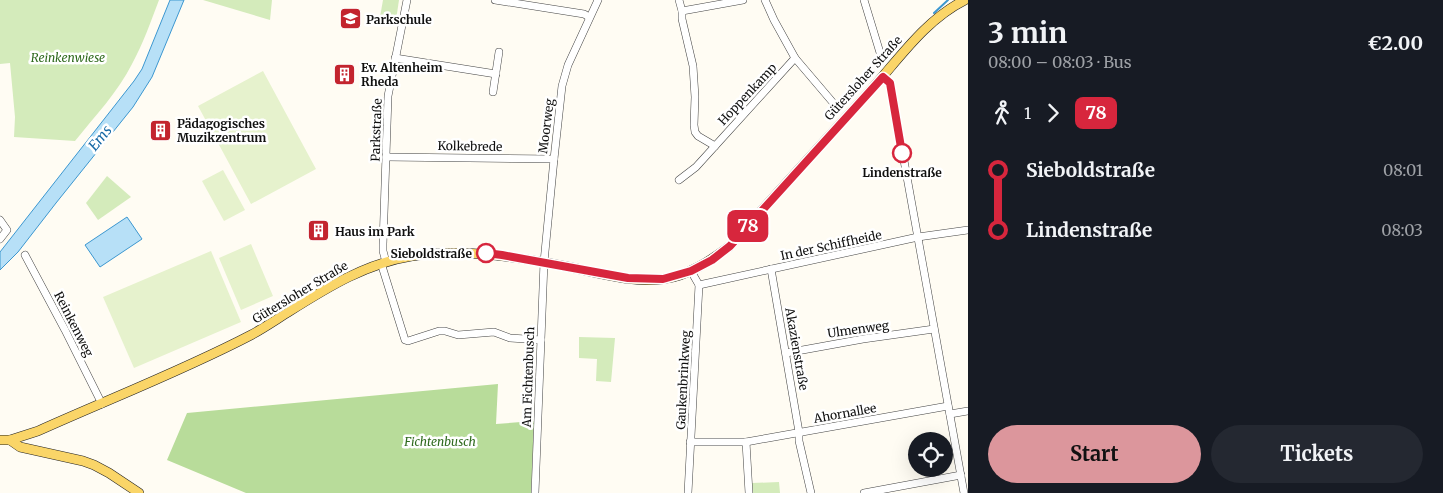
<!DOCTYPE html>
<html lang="en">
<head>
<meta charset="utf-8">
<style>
  body { margin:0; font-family:Merriweather,serif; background:#242831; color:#f1f3f6; height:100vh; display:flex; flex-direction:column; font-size:19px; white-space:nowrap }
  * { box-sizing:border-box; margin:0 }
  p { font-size:16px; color:#9ea1a6 }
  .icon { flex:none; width:28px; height:28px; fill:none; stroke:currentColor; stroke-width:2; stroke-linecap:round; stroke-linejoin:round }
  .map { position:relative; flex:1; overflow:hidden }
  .panel { display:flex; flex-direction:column; background:#171b24; width:475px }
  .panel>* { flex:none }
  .badge { padding:0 10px; border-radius:8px; font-size:18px; line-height:32px }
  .buttons { position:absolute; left:908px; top:432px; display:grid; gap:10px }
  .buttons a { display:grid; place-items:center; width:45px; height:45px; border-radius:50%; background:#171b24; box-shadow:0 5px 20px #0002; font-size:25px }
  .map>.badge { position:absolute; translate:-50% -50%; box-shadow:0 0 0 2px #fff }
  .legs { display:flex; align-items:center; gap:8px; height:55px; padding:0 20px; font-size:16px }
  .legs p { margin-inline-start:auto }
  .overview { display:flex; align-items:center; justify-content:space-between; height:85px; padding:0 20px }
  h1 { font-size:28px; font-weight:700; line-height:38px }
  .primary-button { display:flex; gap:10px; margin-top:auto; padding:10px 20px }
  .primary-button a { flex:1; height:58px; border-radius:30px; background:#dc969c; color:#111; font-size:20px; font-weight:700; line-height:58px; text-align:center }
  .primary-button a+a { background:#242831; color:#f1f3f6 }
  ul { padding:0 20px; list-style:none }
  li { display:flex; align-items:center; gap:18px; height:60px; font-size:19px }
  li i { display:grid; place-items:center; width:8px; height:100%; margin:0 6px; background:currentColor }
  li i::after { content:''; width:12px; height:12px; margin:-6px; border:4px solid; border-radius:50%; background:#171b24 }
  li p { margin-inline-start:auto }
  li:first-child i { background:linear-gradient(#0000 50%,currentColor 0) }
  li:last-child i { background:linear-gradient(currentColor 50%,#0000 0) }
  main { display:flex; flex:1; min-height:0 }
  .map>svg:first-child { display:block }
  .green { fill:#d4ebbb }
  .forest { fill:#b8dc9a }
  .pitch { fill:#e6f2cd }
  .water { fill:#b7e0f7; stroke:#3c97d0 }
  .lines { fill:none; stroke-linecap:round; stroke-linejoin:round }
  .stream { stroke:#3c97d0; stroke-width:2 }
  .minor-casing { stroke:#434343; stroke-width:8 }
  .major-casing { stroke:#212121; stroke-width:10 }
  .minor { stroke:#fff; stroke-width:7 }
  .major { stroke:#fad568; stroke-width:9 }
  .line-1-casing { stroke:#fff; stroke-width:11 }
  .line-1 { stroke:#d7263d; stroke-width:8 }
  .stop-1-dot { fill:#fff; stroke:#d7263d; stroke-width:2.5 }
  .labels { text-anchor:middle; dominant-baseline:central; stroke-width:5; stroke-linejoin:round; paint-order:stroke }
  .poi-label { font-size:12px; font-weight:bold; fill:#101010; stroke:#fff; text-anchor:start }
  .park-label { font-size:12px; font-style:italic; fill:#2f6a1e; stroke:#fff }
  .street-label { font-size:12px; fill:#101010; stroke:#fff }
  .stop-label { font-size:12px; font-weight:bold; fill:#101010; stroke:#fff }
  .water-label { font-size:14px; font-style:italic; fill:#1668a5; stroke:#fff }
</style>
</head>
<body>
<main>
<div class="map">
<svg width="968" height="493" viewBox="0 0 968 493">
  <rect width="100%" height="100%" fill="#fffcf3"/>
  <g class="green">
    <path d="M0 0H159C151 21 143 44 132 64 118 92 95 116 75 141L14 137 15 117 10 63 0 64Z"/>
    <path d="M203 0H272L270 20Z"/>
    <path d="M383 0H399L396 20 380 17Z"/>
    <path d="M107 176 131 197 98 220 86 203Z"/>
    <path d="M579 337 615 338 611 382 596 381 597 359 579 358Z"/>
    <path d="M779 482 780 493H753L752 483Z"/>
  </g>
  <path class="forest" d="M498 384 496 424 534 421 531 493H246L167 460 187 413Z"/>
  <g class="pitch">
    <path d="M263 71 316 169 251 204 198 106Z"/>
    <path d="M223 170 245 210 224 221 202 181Z"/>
    <path d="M251 244 273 296 241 310 219 258Z"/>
    <path d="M211 251 241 322 134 368 103 297Z"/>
  </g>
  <g class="water">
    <path d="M170 0H184L152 77 133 107 56 203 18 252 0 270V252L134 81 142 69Z"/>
    <path d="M127 217 142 239 100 267 85 245Z"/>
  </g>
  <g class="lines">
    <path class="stream" d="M934 13 948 0"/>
    <defs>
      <g id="minor">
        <path d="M495 0 584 14 589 17"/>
        <path d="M679 0 682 11V19L693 66 695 97 694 125 695 132 698 136 715 146"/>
        <path d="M765 0 774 20 795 58 835 105"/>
        <path d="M864 0 881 56"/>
        <path d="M682 11 743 0"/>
        <path d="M395 58 496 74"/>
        <path d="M883 77 890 83 964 493"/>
        <path d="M493 92 499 52"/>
        <path d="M386 157 554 159"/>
        <path d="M679 180 696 167 795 58"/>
        <path d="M0 220 7 230 0 239"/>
        <path d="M25 255 65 330 102 404"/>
        <path d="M386 262 383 251V244L388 96 407 0"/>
        <path d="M381 263 405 340 408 341 439 331H445L458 335 494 332 510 338 541 340"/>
        <path d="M771 269 799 432V441L811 493"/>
        <path d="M699 285 918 237 968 230"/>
        <path d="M786 353 863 339 934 329"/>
        <path d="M950 414 968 411"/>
        <path d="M690 442H746L948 406"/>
        <path d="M746 442 749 493"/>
        <path d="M535 493 544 262 554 159 562 86 568 65 598 0"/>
        <path d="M688 493 699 285 691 271"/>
        <path d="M864 493 961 475"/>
      </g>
      <g id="major">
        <path d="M0 440H10L38 431C109 399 182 371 251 335 264 328 277 319 290 311 328 287 367 263 412 256 466 248 517 257 569 267 599 273 632 283 663 279 688 276 710 261 730 246 776 194 823 143 870 91 899 59 925 20 965 0"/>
        <path d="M10 440 20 447 83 461 94 465 109 473 139 493"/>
      </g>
    </defs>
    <use href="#minor" class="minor-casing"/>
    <use href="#major" class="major-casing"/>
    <use href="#minor" class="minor"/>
    <use href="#major" class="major"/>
  </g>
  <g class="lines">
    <defs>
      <path id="line-1" d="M486 253 502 255 628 278 663 279 691 271 712 260 730 246 883 77 890 83 902 153"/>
    </defs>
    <use href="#line-1" class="line-1-casing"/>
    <use href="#line-1" class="line-1"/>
  </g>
  <defs>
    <symbol id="school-square" viewBox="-11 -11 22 22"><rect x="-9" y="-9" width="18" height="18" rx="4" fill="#c3242e" stroke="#fff"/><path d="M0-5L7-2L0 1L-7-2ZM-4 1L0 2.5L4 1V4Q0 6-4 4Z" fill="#fff"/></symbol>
    <symbol id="building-square" viewBox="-11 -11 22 22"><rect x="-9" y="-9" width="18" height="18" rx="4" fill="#c3242e" stroke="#fff"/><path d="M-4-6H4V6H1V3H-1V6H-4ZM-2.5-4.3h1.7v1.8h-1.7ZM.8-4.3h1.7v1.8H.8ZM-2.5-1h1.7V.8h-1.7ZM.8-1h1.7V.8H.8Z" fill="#fff"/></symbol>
  </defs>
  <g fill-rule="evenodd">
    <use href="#school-square" x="338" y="6" width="25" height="25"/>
    <use href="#building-square" x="332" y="62" width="25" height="25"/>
    <use href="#building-square" x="148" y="118" width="25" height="25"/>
    <use href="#building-square" x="306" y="218" width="25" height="25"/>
  </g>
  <g class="stop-1-dot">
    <circle cx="902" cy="153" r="9"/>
    <circle cx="486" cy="253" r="9"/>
  </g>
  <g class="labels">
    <g class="poi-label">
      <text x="366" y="19">Parkschule</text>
      <text x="361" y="67">Ev. Altenheim<tspan x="361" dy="14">Rheda</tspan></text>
      <text x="177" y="123">Pädagogisches<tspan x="177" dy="14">Muzikzentrum</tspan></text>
      <text x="335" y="231">Haus im Park</text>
    </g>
    <g class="park-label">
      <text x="68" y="57">Reinkenwiese</text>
      <text x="440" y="441">Fichtenbusch</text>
    </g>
    <g class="street-label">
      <text transform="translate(863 78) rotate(-48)">Gütersloher Straße</text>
      <text transform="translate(747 94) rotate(-47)">Hoppenkamp</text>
      <text transform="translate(546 126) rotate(-83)">Moorweg</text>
      <text transform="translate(376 130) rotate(-88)">Parkstraße</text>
      <text transform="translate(470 146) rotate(1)">Kolkebrede</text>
      <text transform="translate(831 245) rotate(-12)">In der Schiffheide</text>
      <text transform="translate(300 292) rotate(-31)">Gütersloher Straße</text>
      <text transform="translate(74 324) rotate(63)">Reinkenweg</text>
      <text transform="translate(858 329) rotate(-8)">Ulmenweg</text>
      <text transform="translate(797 349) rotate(80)">Akazienstraße</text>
      <text transform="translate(528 377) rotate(-88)">Am Fichtenbusch</text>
      <text transform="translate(683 380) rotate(-87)">Gaukenbrinkweg</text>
      <text transform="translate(845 413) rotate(-10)">Ahornallee</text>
    </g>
    <g class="stop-label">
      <text x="902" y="172">Lindenstraße</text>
      <text x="472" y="253" text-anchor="end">Sieboldstraße</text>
    </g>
    <g class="water-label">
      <text transform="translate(100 138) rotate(-51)">Ems</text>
    </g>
  </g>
</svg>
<div class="buttons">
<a><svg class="icon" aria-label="locate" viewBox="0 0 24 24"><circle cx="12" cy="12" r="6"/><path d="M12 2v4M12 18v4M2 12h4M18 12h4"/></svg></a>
</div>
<b class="badge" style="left:748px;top:226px;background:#d7263d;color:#fff">78</b>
</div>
<section class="panel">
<div class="overview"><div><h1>3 min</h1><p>08:00 – 08:03 · Bus</p></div><b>€2.00</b></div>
<div class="legs"><svg class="icon" aria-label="walk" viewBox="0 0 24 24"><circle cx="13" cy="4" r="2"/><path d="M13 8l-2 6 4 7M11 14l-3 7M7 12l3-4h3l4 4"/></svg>1<svg class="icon" aria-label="forward" viewBox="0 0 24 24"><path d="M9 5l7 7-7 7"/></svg><b class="badge" style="background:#d7263d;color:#fff">78</b></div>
<ul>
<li><i style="color:#d7263d"></i><b>Sieboldstraße</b><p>08:01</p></li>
<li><i style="color:#d7263d"></i><b>Lindenstraße</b><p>08:03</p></li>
</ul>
<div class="primary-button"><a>Start</a><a>Tickets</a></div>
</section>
</main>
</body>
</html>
